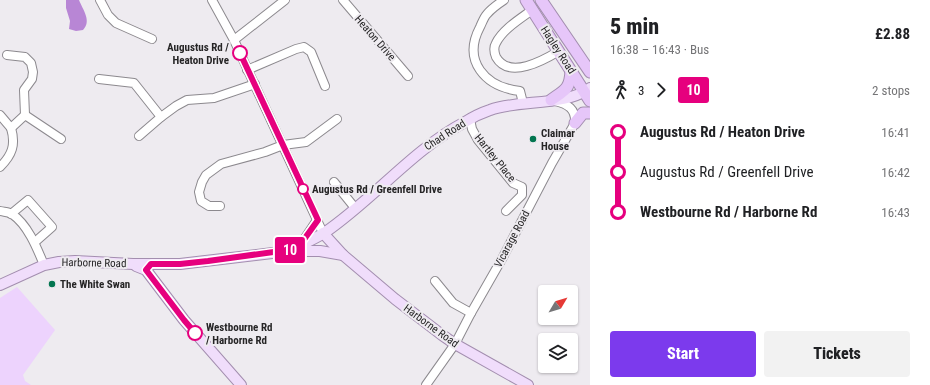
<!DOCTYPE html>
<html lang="en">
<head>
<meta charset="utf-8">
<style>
  body { margin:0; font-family:"Roboto Condensed",sans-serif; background:#f2f2f2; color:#202124; height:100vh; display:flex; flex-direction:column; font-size:15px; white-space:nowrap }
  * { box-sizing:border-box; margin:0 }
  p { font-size:13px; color:#757577 }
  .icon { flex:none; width:22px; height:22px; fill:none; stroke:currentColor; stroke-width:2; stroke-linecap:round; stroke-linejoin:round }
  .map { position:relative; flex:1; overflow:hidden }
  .panel { display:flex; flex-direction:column; background:#fff; width:340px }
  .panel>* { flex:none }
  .badge { padding:0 8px; border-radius:3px; font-size:14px; line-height:26px }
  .needle { width:26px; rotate:52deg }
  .buttons { position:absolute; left:538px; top:285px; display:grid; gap:8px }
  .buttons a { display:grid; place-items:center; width:40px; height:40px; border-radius:4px; background:#fff; box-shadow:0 1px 3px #0004; font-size:20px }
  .map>.badge { position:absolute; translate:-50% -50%; box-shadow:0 0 0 2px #fff }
  .legs { display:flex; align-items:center; gap:6px; height:44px; padding:0 20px; font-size:13px }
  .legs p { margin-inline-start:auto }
  .overview { display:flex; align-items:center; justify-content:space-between; height:68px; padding:0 20px }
  h1 { font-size:22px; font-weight:800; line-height:30px }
  .primary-button { display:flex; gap:8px; margin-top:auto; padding:8px 20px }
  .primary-button a { flex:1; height:46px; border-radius:4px; background:#7c3aed; color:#fff; font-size:16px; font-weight:800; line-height:46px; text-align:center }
  .primary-button a+a { background:#f2f2f2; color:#202124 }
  ul { padding:0 20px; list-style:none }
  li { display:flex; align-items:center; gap:14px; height:40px; font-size:15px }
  li i { display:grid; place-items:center; width:6px; height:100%; margin:0 5px; background:currentColor }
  li i::after { content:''; width:10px; height:10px; margin:-5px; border:3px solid; border-radius:50%; background:#fff }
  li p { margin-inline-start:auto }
  li:first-child i { background:linear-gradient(#0000 50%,currentColor 0) }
  li:last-child i { background:linear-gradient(currentColor 50%,#0000 0) }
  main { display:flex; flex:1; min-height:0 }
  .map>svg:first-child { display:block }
  .green { fill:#edd3fd }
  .water { fill:#b886d5 }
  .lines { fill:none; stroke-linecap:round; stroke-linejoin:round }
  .minor-casing { stroke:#8c898e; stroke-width:10 }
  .major-casing { stroke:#a38eaf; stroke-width:12 }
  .highway-casing { stroke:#a38eaf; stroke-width:13 }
  .minor { stroke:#fff; stroke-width:8 }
  .major { stroke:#f0ddfb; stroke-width:10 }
  .highway { stroke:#e6c6f9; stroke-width:11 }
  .line-1-casing { stroke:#fff; stroke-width:9 }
  .line-1 { stroke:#e6007e; stroke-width:6 }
  .stop-1-dot { fill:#fff; stroke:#e6007e; stroke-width:2 }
  .poi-dot { fill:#037550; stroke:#eeebf0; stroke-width:1.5 }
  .labels { text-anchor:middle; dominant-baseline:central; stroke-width:4; stroke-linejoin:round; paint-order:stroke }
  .street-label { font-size:11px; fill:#262526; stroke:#eeebf0 }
  .stop-label { font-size:11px; font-weight:bold; fill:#262526; stroke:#eeebf0; text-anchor:start }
  .poi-label { font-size:11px; font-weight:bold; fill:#262526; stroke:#eeebf0; text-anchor:start }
</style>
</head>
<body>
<main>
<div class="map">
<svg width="590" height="385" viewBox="0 0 590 385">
  <rect width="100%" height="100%" fill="#eeebf0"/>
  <path class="green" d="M17 287 55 330 23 375 25 381 31 385H0V298Z"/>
  <path class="water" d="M66 0H79C83 10 92 21 83 30L76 31 69 29 70 21 66 8Z"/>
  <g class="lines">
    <defs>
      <g id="minor">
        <path d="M100 0 108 15 116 23 152 39"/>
        <path d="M212 0 234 40 323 233"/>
        <path d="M343 0 408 76"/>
        <path d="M504 0C498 4 492 8 487 14 484 17 482 23 480 27 462 61 485 87 520 91L523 103"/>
        <path d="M532 10C520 19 503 29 496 43 493 48 494 52 496 57 509 80 544 60 559 51"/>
        <path d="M234 40 285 0"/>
        <path d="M7 55 25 57 31 63 33 72 32 79 24 90 25 115"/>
        <path d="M247 70 296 49 304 47 311 52 325 86"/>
        <path d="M99 79 134 83 161 117 176 106 187 100 214 98 255 84"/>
        <path d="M0 115 11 128 25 115 61 139"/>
        <path d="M470 119 472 129 478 140 513 183 522 187V195L506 211"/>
        <path d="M139 136 161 117"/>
        <path d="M0 167C12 155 16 145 11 128"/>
        <path d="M334 182 355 208"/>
        <path d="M220 206H209L201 201 199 192 202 182 206 175 221 164 265 152 283 145 306 142 337 119"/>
        <path d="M0 211C4 212 9 212 12 214 28 225 37 248 44 265"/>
        <path d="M11 214 28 200 52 227 35 242"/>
        <path d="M301 244 317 220"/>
        <path d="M435 281 453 303 471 313"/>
        <path d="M426 385 455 344 471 313 503 257 552 163 575 123C576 109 568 104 555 101"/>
      </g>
      <g id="major">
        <path d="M323 233 343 255 395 299 442 335 455 344 528 385"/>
        <path d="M289 251C300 245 313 240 324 233 374 199 412 150 465 122 473 117 481 113 490 110 520 99 564 107 590 88"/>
        <path d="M136 266 146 270 184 320 241 385"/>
        <path d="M0 285 44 265 59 262 75 261 133 264H180L289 251H320L343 255"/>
      </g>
      <g id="highway">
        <path d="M526 0 590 101"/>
        <path d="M541 0 590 72"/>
        <path d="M551 100C565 90 570 89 571 71"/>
        <path d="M575 123 583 113H590"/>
      </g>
    </defs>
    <use href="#minor" class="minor-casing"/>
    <use href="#major" class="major-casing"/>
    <use href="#highway" class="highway-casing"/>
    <use href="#minor" class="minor"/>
    <use href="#major" class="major"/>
    <use href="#highway" class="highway"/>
  </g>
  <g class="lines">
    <defs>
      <path id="line-1" d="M195 333 184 320 146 270 151 264H180L208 261 288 250 300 245 318 220 240 53"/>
    </defs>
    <use href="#line-1" class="line-1-casing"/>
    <use href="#line-1" class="line-1"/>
  </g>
  <g class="stop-1-dot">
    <circle cx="240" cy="53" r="7"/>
    <circle cx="303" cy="189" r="5"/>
    <circle cx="195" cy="333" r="7"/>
  </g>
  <g class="poi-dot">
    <circle cx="533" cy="139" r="4"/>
    <circle cx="52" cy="284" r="4"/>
  </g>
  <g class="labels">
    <g class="street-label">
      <text transform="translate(375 38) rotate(49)">Heaton Drive</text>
      <text transform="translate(558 50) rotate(57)">Hagley Road</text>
      <text transform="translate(445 135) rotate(-33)">Chad Road</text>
      <text transform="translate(495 158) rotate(51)">Hartley Place</text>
      <text transform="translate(512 239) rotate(-62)">Vicarage Road</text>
      <text transform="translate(94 263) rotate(1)">Harborne Road</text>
      <text transform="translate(431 326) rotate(36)">Harborne Road</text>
    </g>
    <g class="stop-label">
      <text x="229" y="47" text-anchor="end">Augustus Rd /<tspan x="229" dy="13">Heaton Drive</tspan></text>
      <text x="312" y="189">Augustus Rd / Greenfell Drive</text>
      <text x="206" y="327">Westbourne Rd<tspan x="206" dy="13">/ Harborne Rd</tspan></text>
    </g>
    <g class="poi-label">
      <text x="541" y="133">Claimar<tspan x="541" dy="13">House</tspan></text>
      <text x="60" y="284">The White Swan</text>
    </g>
  </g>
</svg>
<div class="buttons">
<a><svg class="needle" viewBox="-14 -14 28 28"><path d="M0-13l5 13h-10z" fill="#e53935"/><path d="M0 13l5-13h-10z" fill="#757577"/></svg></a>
<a><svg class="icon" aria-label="layers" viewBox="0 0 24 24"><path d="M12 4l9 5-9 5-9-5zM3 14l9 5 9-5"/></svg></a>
</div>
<b class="badge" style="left:290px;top:250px;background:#e6007e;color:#fff">10</b>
</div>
<section class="panel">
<div class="overview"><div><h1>5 min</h1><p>16:38 – 16:43 · Bus</p></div><b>£2.88</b></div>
<div class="legs"><svg class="icon" aria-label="walk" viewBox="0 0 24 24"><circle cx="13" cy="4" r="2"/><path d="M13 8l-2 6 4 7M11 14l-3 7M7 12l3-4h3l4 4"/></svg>3<svg class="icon" aria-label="forward" viewBox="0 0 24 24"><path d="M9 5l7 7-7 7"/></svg><b class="badge" style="background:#e6007e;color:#fff">10</b><p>2 stops</p></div>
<ul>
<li><i style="color:#e6007e"></i><b>Augustus Rd / Heaton Drive</b><p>16:41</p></li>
<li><i style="color:#e6007e"></i><span>Augustus Rd / Greenfell Drive</span><p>16:42</p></li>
<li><i style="color:#e6007e"></i><b>Westbourne Rd / Harborne Rd</b><p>16:43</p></li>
</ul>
<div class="primary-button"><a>Start</a><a>Tickets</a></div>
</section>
</main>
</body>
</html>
